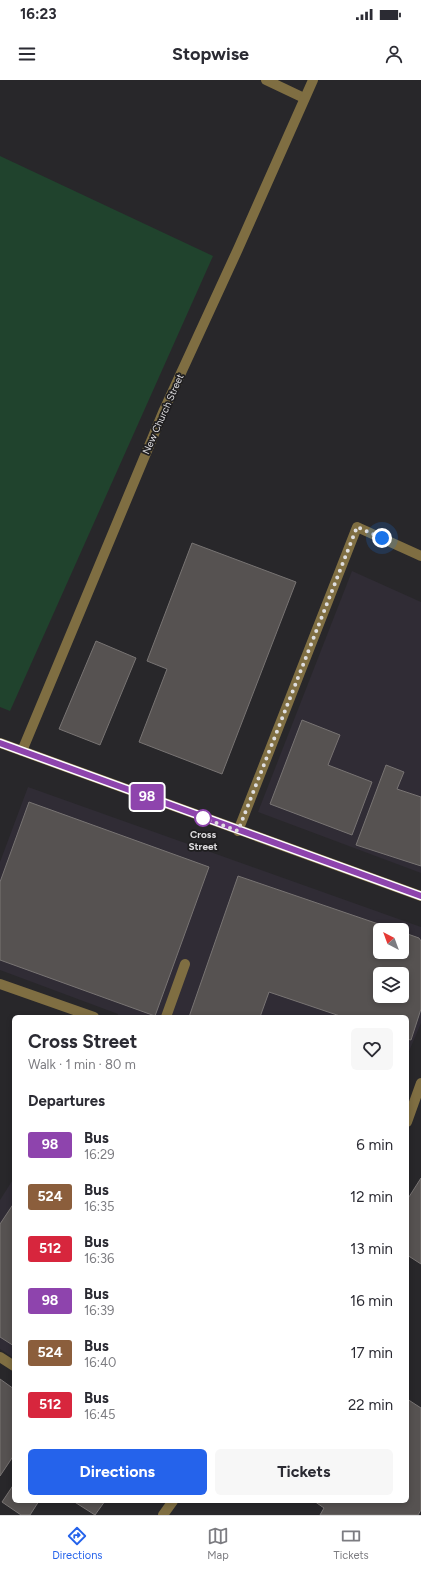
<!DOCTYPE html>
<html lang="en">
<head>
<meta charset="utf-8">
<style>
  body { margin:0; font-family:Figtree,sans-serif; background:#f7f7f7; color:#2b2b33; height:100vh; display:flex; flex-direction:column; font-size:15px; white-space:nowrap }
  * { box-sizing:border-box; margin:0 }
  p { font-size:13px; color:#7c7c81 }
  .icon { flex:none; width:22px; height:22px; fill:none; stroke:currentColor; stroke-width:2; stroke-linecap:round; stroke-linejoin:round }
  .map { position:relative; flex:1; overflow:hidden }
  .drawer { position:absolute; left:12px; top:935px; width:397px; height:488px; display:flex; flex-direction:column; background:#fff; border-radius:6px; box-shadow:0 2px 6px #0003 }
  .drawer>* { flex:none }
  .badge { padding:0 8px; border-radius:3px; font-size:14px; line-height:26px }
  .needle { width:26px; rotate:319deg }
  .controls { position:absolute; left:373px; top:843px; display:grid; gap:8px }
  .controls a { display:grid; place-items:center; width:36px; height:36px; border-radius:6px; background:#fff; box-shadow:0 2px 6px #0003; font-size:20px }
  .you { position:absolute; width:20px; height:20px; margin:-10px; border:3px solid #fff; border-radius:50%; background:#1a73e8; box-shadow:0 0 0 6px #1a73e833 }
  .map>.badge { position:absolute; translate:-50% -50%; box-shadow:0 0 0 2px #fff }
  h2 { padding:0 16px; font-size:15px; line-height:36px }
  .round { display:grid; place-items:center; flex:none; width:42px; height:42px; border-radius:6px; background:#f7f7f7 }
  .head { display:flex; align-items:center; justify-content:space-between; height:68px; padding:0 16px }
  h1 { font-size:19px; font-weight:700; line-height:30px }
  .button { display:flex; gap:8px; margin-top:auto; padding:8px 16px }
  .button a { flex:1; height:46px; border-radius:6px; background:#2563eb; color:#fff; font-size:16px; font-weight:700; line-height:46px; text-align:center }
  .button a+a { background:#f7f7f7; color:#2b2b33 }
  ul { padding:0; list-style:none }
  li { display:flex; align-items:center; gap:12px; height:52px; padding:0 16px }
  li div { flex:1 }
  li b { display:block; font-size:15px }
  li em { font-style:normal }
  li .badge { min-width:44px; font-weight:700; text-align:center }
  .status { display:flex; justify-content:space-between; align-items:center; height:28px; padding:0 20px; background:#fff; direction:ltr }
  .status svg { height:11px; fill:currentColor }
  header { display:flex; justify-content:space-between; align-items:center; height:52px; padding:0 16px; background:#fff; font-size:18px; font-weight:700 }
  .menu { display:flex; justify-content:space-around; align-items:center; height:56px; border-top:1px solid #e1e1e2; background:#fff; font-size:11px; color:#7c7c81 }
  .menu a { display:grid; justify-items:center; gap:2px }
  .menu .current { color:#2563eb }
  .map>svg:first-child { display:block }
  .built { fill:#302c35; fill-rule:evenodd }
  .green { fill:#20432d }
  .building { fill:#565251; stroke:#787473; fill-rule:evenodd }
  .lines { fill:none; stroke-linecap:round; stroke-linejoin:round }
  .minor { stroke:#7f6e42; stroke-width:10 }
  .line-casing { stroke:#fff; stroke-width:9 }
  .line { stroke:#8e44ad; stroke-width:6 }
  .walk { stroke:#dfdee0; stroke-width:4; stroke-dasharray:0 7.2 }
  .stop-dot { fill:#fff; stroke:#8e44ad; stroke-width:2 }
  .labels { text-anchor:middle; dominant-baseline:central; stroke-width:3.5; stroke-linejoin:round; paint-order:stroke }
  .street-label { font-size:10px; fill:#dfdee0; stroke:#1f1e20 }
  .stop-label { font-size:10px; font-weight:bold; fill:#dfdee0; stroke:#1f1e20 }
</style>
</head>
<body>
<div class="status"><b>16:23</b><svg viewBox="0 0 49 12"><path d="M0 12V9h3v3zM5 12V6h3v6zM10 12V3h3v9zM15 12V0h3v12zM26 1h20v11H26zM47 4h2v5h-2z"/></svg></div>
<header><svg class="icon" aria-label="menu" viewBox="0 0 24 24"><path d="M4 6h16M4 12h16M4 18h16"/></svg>Stopwise<svg class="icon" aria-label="person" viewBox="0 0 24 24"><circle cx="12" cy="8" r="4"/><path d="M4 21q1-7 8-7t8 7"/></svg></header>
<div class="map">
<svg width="421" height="1435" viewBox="0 0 421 1435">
  <rect width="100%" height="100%" fill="#28272a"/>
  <g class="built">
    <path d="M352 491 421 522V793L258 732Z"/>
    <path d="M28 707 421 847V943L407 976V937H117L118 934 0 890V782ZM380 850H402V872H380ZM380 894H402V916H380Z"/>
    <path d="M14 1098V1278L0 1269V1120Z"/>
  </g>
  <path class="green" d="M0 76 213 176 10 631 0 627Z"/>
  <g class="building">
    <path d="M192 463 296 502 222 694 139 662 167 589 147 581Z"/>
    <path d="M96 561 136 578 100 665 59 649Z"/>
    <path d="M302 640 340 655 328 685 372 702 352 755 270 724Z"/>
    <path d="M386 685 404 692 397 709 421 717V786L356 765Z"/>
    <path d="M29 722 209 787 155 936 0 880V802Z"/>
    <path d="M238 796 396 850H380V872H402V852L419 858 421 861V929L411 960 407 959V937H343L269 912 260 937H189ZM380 894H402V916H380Z"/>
    <path d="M421 1098V1184L407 1175V1120Z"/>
    <path d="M14 1123V1266L0 1257V1144Z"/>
    <path d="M0 1299 14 1309V1375L0 1396Z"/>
    <path d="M407 1319 421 1328V1430L418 1435H320L324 1428 314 1421H407Z"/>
    <path d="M14 1404V1421H39L30 1435H21L2 1422Z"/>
    <path d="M73 1421H105L95 1435Z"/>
  </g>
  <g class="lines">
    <g class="minor">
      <path d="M266 0 304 18"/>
      <path d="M0 663 421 816"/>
      <path d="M22 671 164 330 238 169 313 0"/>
      <path d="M238 751 357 447 421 476"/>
      <path d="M0 904 94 937"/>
      <path d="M166 937 185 884"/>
      <path d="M407 1042 421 1003"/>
      <path d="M0 1277 14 1286"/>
      <path d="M163 1435 173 1421"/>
    </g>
  </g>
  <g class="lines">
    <defs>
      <path id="line" d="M0 663 421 816"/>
    </defs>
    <use href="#line" class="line-casing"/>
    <use href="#line" class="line"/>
    <path class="walk" d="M203 738 238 751 357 447 382 458"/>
  </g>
  <circle class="stop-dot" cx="203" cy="738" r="8"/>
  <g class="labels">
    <g class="street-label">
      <text transform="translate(163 334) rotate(-66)">New Church Street</text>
    </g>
    <g class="stop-label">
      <text x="203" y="754">Cross<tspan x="203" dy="12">Street</tspan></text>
    </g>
  </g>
</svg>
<div class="controls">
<a><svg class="needle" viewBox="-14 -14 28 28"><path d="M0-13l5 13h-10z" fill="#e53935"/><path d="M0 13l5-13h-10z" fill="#7c7c81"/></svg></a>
<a><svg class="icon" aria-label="layers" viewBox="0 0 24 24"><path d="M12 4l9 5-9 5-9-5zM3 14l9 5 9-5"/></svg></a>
</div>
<div class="you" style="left:382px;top:458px"></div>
<b class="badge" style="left:147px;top:717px;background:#8e44ad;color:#fff">98</b>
<section class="drawer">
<div class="head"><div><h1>Cross Street</h1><p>Walk · 1 min · 80 m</p></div><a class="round"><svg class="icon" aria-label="heart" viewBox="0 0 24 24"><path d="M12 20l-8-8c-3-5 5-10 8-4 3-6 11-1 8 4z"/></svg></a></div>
<h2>Departures</h2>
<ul>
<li><span class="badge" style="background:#8e44ad;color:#fff">98</span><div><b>Bus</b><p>16:29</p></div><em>6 min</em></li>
<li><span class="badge" style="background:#8b5e3c;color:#fff">524</span><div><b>Bus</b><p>16:35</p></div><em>12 min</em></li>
<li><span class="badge" style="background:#d7263d;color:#fff">512</span><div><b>Bus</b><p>16:36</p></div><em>13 min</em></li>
<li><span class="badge" style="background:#8e44ad;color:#fff">98</span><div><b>Bus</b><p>16:39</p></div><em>16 min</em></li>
<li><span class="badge" style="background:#8b5e3c;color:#fff">524</span><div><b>Bus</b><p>16:40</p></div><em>17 min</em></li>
<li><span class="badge" style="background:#d7263d;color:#fff">512</span><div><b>Bus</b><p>16:45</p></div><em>22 min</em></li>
</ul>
<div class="button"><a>Directions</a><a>Tickets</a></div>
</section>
</div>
<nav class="menu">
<a class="current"><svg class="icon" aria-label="directions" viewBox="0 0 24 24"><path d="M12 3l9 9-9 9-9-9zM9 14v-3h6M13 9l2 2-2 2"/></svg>Directions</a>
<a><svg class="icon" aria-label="map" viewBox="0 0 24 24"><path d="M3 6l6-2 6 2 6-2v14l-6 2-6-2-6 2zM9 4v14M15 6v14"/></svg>Map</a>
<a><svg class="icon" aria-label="tickets" viewBox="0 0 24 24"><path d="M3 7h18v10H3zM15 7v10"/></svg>Tickets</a>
</nav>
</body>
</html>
